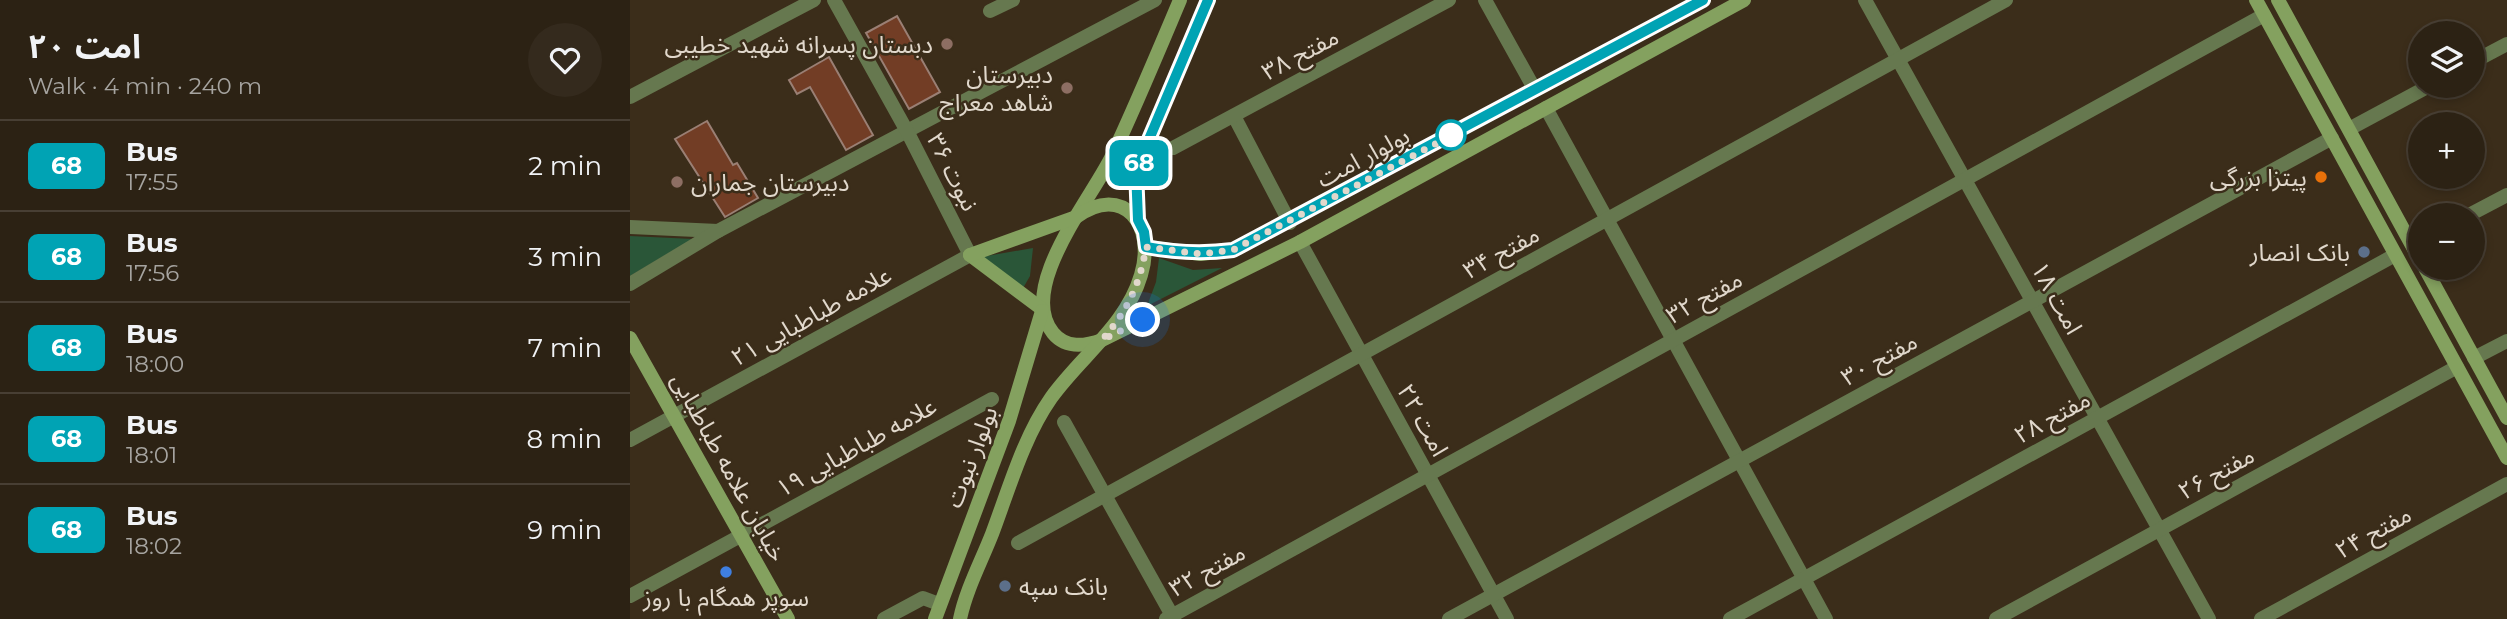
<!DOCTYPE html>
<html lang="en">
<head>
<meta charset="utf-8">
<style>
  body { margin:0; font-family:Montserrat,"Noto Sans Arabic",sans-serif; background:#342a1d; color:#f1f3f6; height:100vh; display:flex; flex-direction:column; font-size:26px; white-space:nowrap }
  * { box-sizing:border-box; margin:0 }
  p { font-size:23px; color:#a6a4a0 }
  .icon { flex:none; width:38px; height:38px; fill:none; stroke:currentColor; stroke-width:2; stroke-linecap:round; stroke-linejoin:round }
  .map { position:relative; flex:1; overflow:hidden }
  .panel { display:flex; flex-direction:column; background:#2c2214; width:630px }
  .panel>* { flex:none }
  .badge { padding:0 14px; border-radius:10px; font-size:24px; line-height:46px }
  .controls { position:absolute; left:1778px; top:21px; display:grid; gap:14px }
  .controls a { display:grid; place-items:center; width:77px; height:77px; border-radius:50%; background:#2c2214; box-shadow:0 4px 10px #0003,0 0 0 2px #483f34; font-size:35px }
  .you { position:absolute; width:35px; height:35px; margin:-18px; border:5px solid #fff; border-radius:50%; background:#1a73e8; box-shadow:0 0 0 10px #1a73e833 }
  .map>.badge { position:absolute; translate:-50% -50%; box-shadow:0 0 0 4px #fff }
  .round { display:grid; place-items:center; flex:none; width:74px; height:74px; border-radius:37px; background:#342a1d }
  .headline { display:flex; align-items:center; justify-content:space-between; height:119px; padding:0 28px }
  h1 { font-size:33px; font-weight:700; line-height:52px }
  ul { padding:0; list-style:none }
  li { display:flex; align-items:center; gap:21px; height:91px; padding:0 28px; border-top:2px solid #483f34 }
  li div { flex:1 }
  li b { display:block; font-size:26px }
  li em { font-style:normal }
  li .badge { min-width:77px; font-weight:700; text-align:center }
  main { display:flex; flex:1; min-height:0 }
  .map>svg:first-child { display:block }
  .green { fill:#2a5638 }
  .building { fill:#723d25; stroke:#9a7f74; stroke-width:2 }
  .lines { fill:none; stroke-linecap:round; stroke-linejoin:round }
  .street { stroke:#66784f; stroke-width:14 }
  .secondary { stroke:#84a15f; stroke-width:14 }
  .line-casing { stroke:#fff; stroke-width:16 }
  .line { stroke:#00a3b4; stroke-width:10 }
  .walk { stroke:#e1d8cc; stroke-width:7; stroke-dasharray:0 12.6 }
  .education-dot { fill:#8d6e63; stroke:#3b2d1a; stroke-width:2.5 }
  .stop-dot { fill:#fff; stroke:#00a3b4; stroke-width:3.5 }
  .food-dot { fill:#e8710a; stroke:#3b2d1a; stroke-width:2.5 }
  .service-dot { fill:#5c6f8a; stroke:#3b2d1a; stroke-width:2.5 }
  .shop-dot { fill:#3f7fe0; stroke:#3b2d1a; stroke-width:2.5 }
  .labels { text-anchor:middle; dominant-baseline:central; stroke-width:5; stroke-linejoin:round; paint-order:stroke }
  .poi-label { font-size:24px; fill:#e1d8cc; stroke:#3b2d1a; text-anchor:end }
  .street-label { font-size:24px; fill:#e1d8cc; stroke:#3b2d1a }
</style>
</head>
<body>
<main>
<section class="panel">
<div class="headline"><div><h1>امت ۲۰</h1><p>Walk · 4 min · 240 m</p></div><a class="round"><svg class="icon" aria-label="heart" viewBox="0 0 24 24"><path d="M12 20l-8-8c-3-5 5-10 8-4 3-6 11-1 8 4z"/></svg></a></div>
<ul>
<li><span class="badge" style="background:#00a3b4;color:#fff">68</span><div><b>Bus</b><p>17:55</p></div><em>2 min</em></li>
<li><span class="badge" style="background:#00a3b4;color:#fff">68</span><div><b>Bus</b><p>17:56</p></div><em>3 min</em></li>
<li><span class="badge" style="background:#00a3b4;color:#fff">68</span><div><b>Bus</b><p>18:00</p></div><em>7 min</em></li>
<li><span class="badge" style="background:#00a3b4;color:#fff">68</span><div><b>Bus</b><p>18:01</p></div><em>8 min</em></li>
<li><span class="badge" style="background:#00a3b4;color:#fff">68</span><div><b>Bus</b><p>18:02</p></div><em>9 min</em></li>
</ul>
</section>
<div class="map">
<svg width="1877" height="619" viewBox="0 0 1877 619">
  <rect width="100%" height="100%" fill="#3b2d1a"/>
  <g class="green">
    <path d="M0 236 63 239 0 276Z"/>
    <path d="M403 248 400 276 392 290 351 257Z"/>
    <path d="M529 258 563 270 592 268 517 306 526 282Z"/>
  </g>
  <g class="building">
    <path d="M267 16 310 92 279 109 236 33Z"/>
    <path d="M199 57 243 135 216 150 180 87 167 94 159 80Z"/>
    <path d="M77 121 103 165 107 163 128 198 95 217 45 139Z"/>
  </g>
  <g class="lines">
    <g class="street">
      <path d="M855 0 905 90"/>
      <path d="M1235 0 1579 619"/>
      <path d="M360 11 383 0"/>
      <path d="M1843 62 1877 44"/>
      <path d="M0 97 184 0"/>
      <path d="M916 108 1196 619"/>
      <path d="M604 116 660 223"/>
      <path d="M1719 129 1799 86"/>
      <path d="M543 148 819 0"/>
      <path d="M1839 215 1877 195"/>
      <path d="M0 227 88 231"/>
      <path d="M670 242 877 619"/>
      <path d="M0 284 88 231 525 0"/>
      <path d="M1844 358 1877 341"/>
      <path d="M434 422 544 619"/>
      <path d="M0 440 340 255 278 133 204 0"/>
      <path d="M388 543 1376 0"/>
      <path d="M0 596 362 399"/>
      <path d="M254 619 293 598 309 604"/>
      <path d="M536 619 1634 15"/>
      <path d="M819 619 1702 138"/>
      <path d="M1100 619 1765 255"/>
      <path d="M1366 619 1827 367"/>
      <path d="M1631 619 1877 484"/>
    </g>
    <g class="secondary">
      <path d="M550 0C528 52 506 105 482 156 462 198 386 288 423 333 436 349 455 346 472 340L670 242 1114 0"/>
      <path d="M1626 0 1877 458"/>
      <path d="M1648 0 1790 260"/>
      <path d="M508 220 506 170 578 0"/>
      <path d="M516 247 571 254 603 250 1073 0"/>
      <path d="M340 255 412 309"/>
      <path d="M1795 268 1877 418"/>
      <path d="M0 338 158 619"/>
      <path d="M305 619 379 421 412 311"/>
      <path d="M330 619C336 590 351 562 362 534 379 489 393 438 421 398 451 356 496 326 511 275 526 226 494 182 446 217L340 255"/>
    </g>
  </g>
  <g class="lines">
    <defs>
      <path id="line" d="M578 0 506 170 508 220 514 232 516 247C547 253 572 254 603 250L1073 0"/>
    </defs>
    <use href="#line" class="line-casing"/>
    <use href="#line" class="line"/>
    <path class="walk" d="M513 320 472 340C497 311 510 285 516 247L571 254 603 250 832 130 821 135"/>
  </g>
  <g class="education-dot">
    <circle cx="317" cy="44" r="7"/>
    <circle cx="437" cy="88" r="7"/>
    <circle cx="47" cy="182" r="7"/>
  </g>
  <circle class="stop-dot" cx="821" cy="135" r="14"/>
  <circle class="food-dot" cx="1691" cy="177" r="7"/>
  <g class="service-dot">
    <circle cx="1734" cy="252" r="7"/>
    <circle cx="375" cy="586" r="7"/>
  </g>
  <circle class="shop-dot" cx="96" cy="572" r="7"/>
  <g class="labels">
    <g class="poi-label">
      <text x="303" y="44">دبستان پسرانه شهید خطیبی</text>
      <text x="423" y="74">دبیرستان<tspan x="423" dy="28">شاهد معراج</tspan></text>
      <text x="1677" y="177">پیتزا بزرگی</text>
      <text x="61" y="182" text-anchor="start">دبیرستان جماران</text>
      <text x="1720" y="252">بانک انصار</text>
      <text x="389" y="586" text-anchor="start">بانک سپه</text>
      <text x="96" y="597" text-anchor="middle">سوپر همگام با روز</text>
    </g>
    <g class="street-label">
      <text transform="translate(670 54) rotate(-28)">مفتح ۳۸</text>
      <text transform="translate(733 157) rotate(-28)">بولوار امت</text>
      <text transform="translate(323 172) rotate(63)">نبوت ۳۶</text>
      <text transform="translate(871 252) rotate(-29)">مفتح ۳۴</text>
      <text transform="translate(1074 297) rotate(-29)">مفتح ۳۲</text>
      <text transform="translate(1427 298) rotate(61)">امت ۱۸</text>
      <text transform="translate(181 316) rotate(-29)">علامه طباطبایی ۲۱</text>
      <text transform="translate(1249 359) rotate(-29)">مفتح ۳۰</text>
      <text transform="translate(1422 417) rotate(-29)">مفتح ۲۸</text>
      <text transform="translate(793 420) rotate(61)">امت ۲۲</text>
      <text transform="translate(226 447) rotate(-29)">علامه طباطبایی ۱۹</text>
      <text transform="translate(341 457) rotate(-69)">بولوار نبوت</text>
      <text transform="translate(99 467) rotate(61)">خیابان علامه طباطبایی</text>
      <text transform="translate(1586 473) rotate(-29)">مفتح ۲۶</text>
      <text transform="translate(1743 532) rotate(-29)">مفتح ۲۴</text>
      <text transform="translate(577 570) rotate(-29)">مفتح ۳۲</text>
    </g>
  </g>
</svg>
<div class="controls">
<a><svg class="icon" aria-label="layers" viewBox="0 0 24 24"><path d="M12 4l9 5-9 5-9-5zM3 14l9 5 9-5"/></svg></a>
<a>+</a>
<a>−</a>
</div>
<div class="you" style="left:513px;top:320px"></div>
<b class="badge" style="left:509px;top:163px;background:#00a3b4;color:#fff">68</b>
</div>
</main>
</body>
</html>
